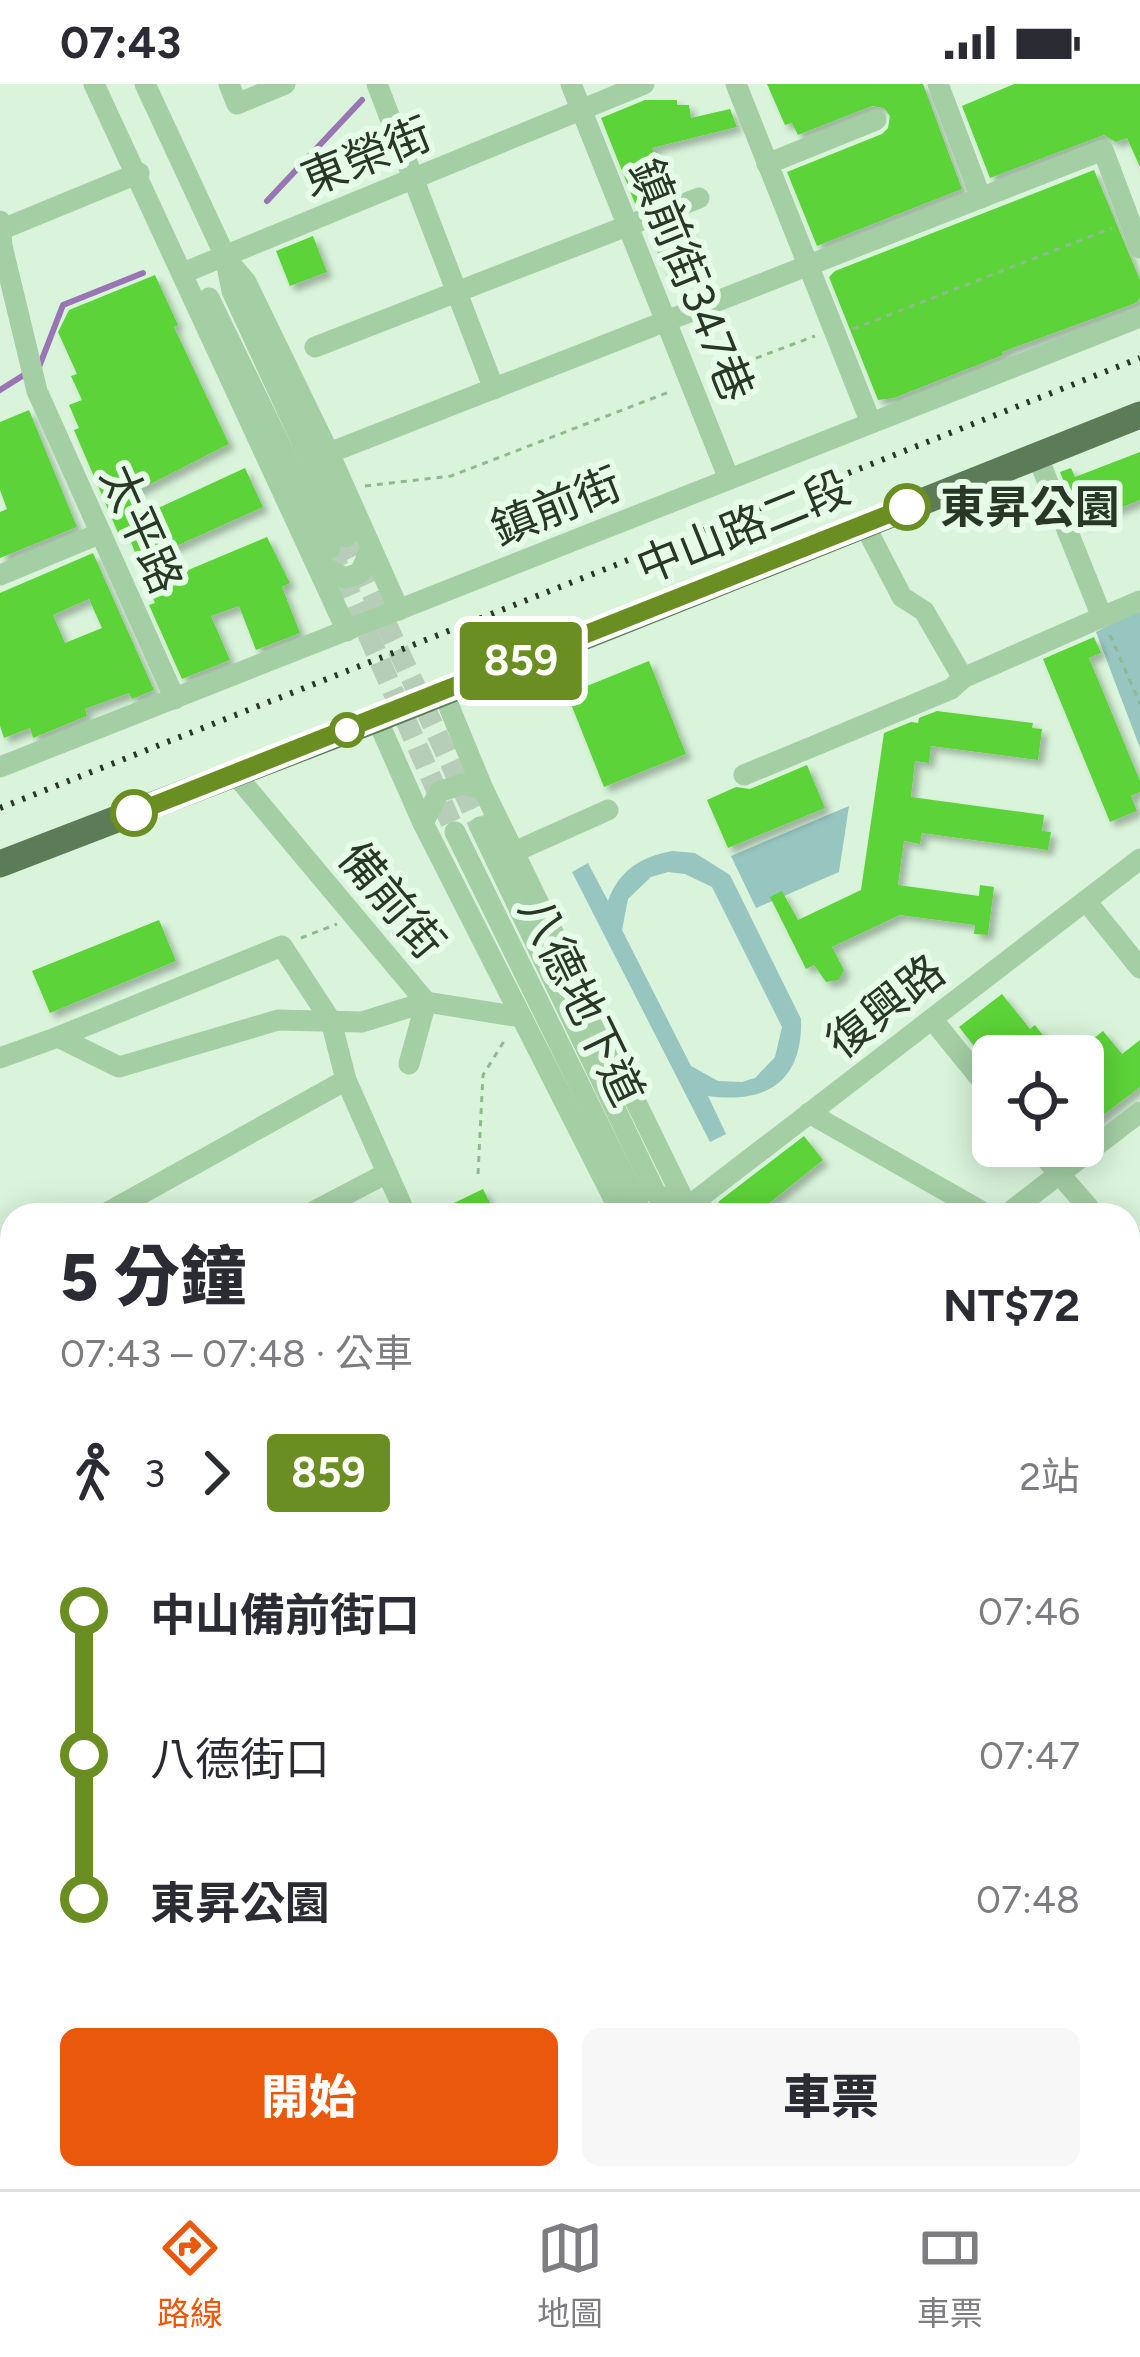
<!DOCTYPE html>
<html lang="zh-TW">
<head>
<meta charset="utf-8">
<style>
  body { margin:0; font-family:Figtree,"Noto Sans TC",sans-serif; background:#f7f7f7; color:#2b2b33; height:100vh; display:flex; flex-direction:column; font-size:45px; white-space:nowrap }
  * { box-sizing:border-box; margin:0 }
  p { font-size:39px; color:#7c7c81 }
  .icon { flex:none; width:66px; height:66px; fill:none; stroke:currentColor; stroke-width:2; stroke-linecap:round; stroke-linejoin:round }
  .map { position:relative; flex:1; overflow:hidden }
  .sheet { position:absolute; left:0px; top:1119px; width:1140px; height:987px; display:flex; flex-direction:column; background:#fff; border-radius:36px 36px 0 0; box-shadow:0 6px 30px #0003 }
  .sheet>* { flex:none }
  .badge { padding:0 24px; border-radius:9px; font-size:42px; line-height:78px }
  .buttons { position:absolute; left:972px; top:951px; display:grid; gap:24px }
  .buttons a { display:grid; place-items:center; width:132px; height:132px; border-radius:18px; background:#fff; box-shadow:0 6px 30px #0003; font-size:60px }
  .map>.badge { position:absolute; translate:-50% -50%; box-shadow:0 0 0 6px #fff }
  .legs { display:flex; align-items:center; gap:18px; height:132px; padding:0 60px; font-size:39px }
  .legs p { margin-inline-start:auto }
  .headline { display:flex; align-items:center; justify-content:space-between; height:204px; padding:0 60px }
  h1 { font-size:66px; font-weight:800; line-height:90px }
  .primary-button { display:flex; gap:24px; margin-top:auto; padding:24px 60px }
  .primary-button a { flex:1; height:138px; border-radius:18px; background:#ea580c; color:#fff; font-size:48px; font-weight:800; line-height:138px; text-align:center }
  .primary-button a+a { background:#f7f7f7; color:#2b2b33 }
  ul { padding:0 60px; list-style:none }
  li { display:flex; align-items:center; gap:42px; height:144px; font-size:45px }
  li i { display:grid; place-items:center; width:18px; height:100%; margin:0 15px; background:currentColor }
  li i::after { content:''; width:30px; height:30px; margin:-15px; border:9px solid; border-radius:50%; background:#fff }
  li p { margin-inline-start:auto }
  li:first-child i { background:linear-gradient(#0000 50%,currentColor 0) }
  li:last-child i { background:linear-gradient(currentColor 50%,#0000 0) }
  .status { display:flex; justify-content:space-between; align-items:center; height:84px; padding:0 60px; background:#fff; direction:ltr }
  .status svg { height:33px; fill:currentColor }
  .menu { display:flex; justify-content:space-around; align-items:center; height:168px; border-top:3px solid #e1e1e2; background:#fff; font-size:33px; color:#7c7c81 }
  .menu a { display:grid; justify-items:center; gap:6px }
  .menu .selected { color:#ea580c }
  .map>svg:first-child { display:block }
  .green { fill:#97c5bf; fill-rule:evenodd }
  .lines { fill:none; stroke-linecap:round; stroke-linejoin:round }
  .stream { stroke:#9975b4; stroke-width:6 }
  .building { fill:#5bd338; fill-rule:evenodd; filter:url(#shadow) }
  .minor-tunnel { stroke:#b6ceb7; stroke-width:21; stroke-dasharray:21 10; stroke-linecap:butt }
  .path { stroke:#8fba8e; stroke-width:3; stroke-dasharray:6 6; stroke-linecap:butt }
  .minor { stroke:#a4cea4; stroke-width:21 }
  .major { stroke:#5b7c56; stroke-width:27 }
  .rail { stroke:#293826; stroke-width:6; stroke-dasharray:3 9; stroke-linecap:butt }
  .line-1-casing { stroke:#fff; stroke-width:27 }
  .line-1 { stroke:#6b8e23; stroke-width:18 }
  .stop-1-dot { fill:#fff; stroke:#6b8e23; stroke-width:6 }
  .labels { text-anchor:middle; dominant-baseline:central; stroke-width:12; stroke-linejoin:round; paint-order:stroke }
  .street-label { font-size:45px; fill:#293826; stroke:#e6fbe8 }
  .stop-label { font-size:45px; font-weight:bold; fill:#293826; stroke:#e6fbe8; text-anchor:start }
</style>
</head>
<body>
<div class="status"><b>07:43</b><svg viewBox="0 0 49 12"><path d="M0 12V9h3v3zM5 12V6h3v6zM10 12V3h3v9zM15 12V0h3v12zM26 1h20v11H26zM47 4h2v5h-2z"/></svg></div>
<div class="map">
<svg width="1140" height="2105" viewBox="0 0 1140 2105">
  <defs>
    <filter id="shadow"><feDropShadow dx="5.5" dy="5.5" stdDeviation="3" flood-color="#0004"/></filter>
  </defs>
  <rect width="100%" height="100%" fill="#d9f4db"/>
  <g class="green">
    <path d="M1140 524V664L1096 548Z"/>
    <path d="M849 722 839 788 756 824 731 772Z"/>
    <path d="M672 767 695 769 730 791 801 935C803 998 766 1020 708 1012L726 1050 710 1058 572 788 588 779 608 817C619 786 641 773 672 767ZM668 788 685 790 712 803 782 943 775 973 755 994 742 998 718 997 691 982 622 846 628 815 651 793Z"/>
    <path d="M1140 1518V2105H873V2094H1128V1536Z"/>
  </g>
  <g class="lines">
    <g class="stream">
      <path d="M267 117 362 16"/>
      <path d="M39 283 63 221 143 189"/>
      <path d="M0 306 27 289"/>
    </g>
  </g>
  <g class="building">
    <path d="M767 0H923L962 105 817 162 787 88 882 50 888 44 890 32 884 24 872 22 798 51 792 39 785 41Z"/>
    <path d="M1014 0H1140V83L1127 54 1116 58 1104 51 990 94 962 22Z"/>
    <path d="M645 16H677V21H689L691 34 730 25 737 43 652 64 671 109 636 122 601 34Z"/>
    <path d="M1094 86 1140 196V214L1136 219 1002 268 1003 271 894 314 878 316 829 193 835 187Z"/>
    <path d="M683 136 702 179 668 193 650 149Z"/>
    <path d="M313 152 327 188 290 202 276 167Z"/>
    <path d="M155 191 178 241 174 243 229 360 131 410 141 432 245 384 263 423 163 468 174 492 267 453 290 499 282 503 300 549 256 566 239 522 211 532 230 576 182 595 149 521 155 519 127 448 119 451 74 346 79 344 69 321 82 316 71 292 77 290 58 248 69 226Z"/>
    <path d="M29 326 77 443 0 474V428L7 425 0 406V338Z"/>
    <path d="M1140 368V416L1081 440 1060 388 1071 384 1075 393Z"/>
    <path d="M93 469 154 606 132 615 129 609 85 625 87 632 33 654 30 644 4 654 0 642V509ZM89 515 102 544 65 559 53 531Z"/>
    <path d="M1094 553 1101 569 1089 574 1140 697V708L1131 712 1137 727 1110 738 1043 575Z"/>
    <path d="M649 577 686 670 604 703 567 610Z"/>
    <path d="M937 627 1033 639 1032 644 1042 645 1038 676 931 662 929 679 915 677 911 713 1044 731 1042 747 1051 748 1048 766 922 749 920 760 904 757 898 801 979 812 980 801 994 803 988 851 974 850 975 841 900 831 832 863 844 886 839 896 826 898 814 881 806 885 770 813 782 807 798 836 861 806 884 649 911 638 918 639 919 634Z"/>
    <path d="M807 681 825 724 728 764 707 716 736 703 750 705Z"/>
    <path d="M159 836 176 877 50 929 32 887Z"/>
    <path d="M1002 910 1030 945 1035 941 1049 959 1033 972H993V986L959 943Z"/>
    <path d="M1103 947 1122 970 1140 956V1003L1094 1038 1083 1025V963Z"/>
    <path d="M804 1052 823 1076 767 1121 775 1131H728L718 1118Z"/>
    <path d="M483 1105 496 1131H429Z"/>
  </g>
  <g class="lines">
    <g class="minor-tunnel">
      <path d="M346 453 480 743"/>
      <path d="M330 464 455 748"/>
    </g>
    <g class="path">
      <path d="M853 245 1112 144"/>
      <path d="M711 291 815 252"/>
      <path d="M365 402 451 392 669 308"/>
      <path d="M1110 551 1140 620"/>
      <path d="M301 854 337 840"/>
      <path d="M478 1090 483 991 506 954"/>
      <path d="M0 1308 12 1278"/>
    </g>
    <g class="minor">
      <path d="M94 0 347 547"/>
      <path d="M145 0 225 172 232 207 346 453"/>
      <path d="M229 0 237 20 285 0"/>
      <path d="M377 0 494 305"/>
      <path d="M571 0 729 395"/>
      <path d="M736 0 871 339"/>
      <path d="M938 0 981 114"/>
      <path d="M767 80 876 36"/>
      <path d="M0 137 2 162 37 307 175 615"/>
      <path d="M0 146 139 89"/>
      <path d="M229 178 246 198 329 369 399 526"/>
      <path d="M183 189 644 0"/>
      <path d="M209 214 330 464"/>
      <path d="M315 263 699 114"/>
      <path d="M329 369 1103 66 1140 164"/>
      <path d="M864 440 902 513 924 527 963 594"/>
      <path d="M316 479 345 494 360 489 371 464"/>
      <path d="M0 491 101 449"/>
      <path d="M1102 533 1140 517"/>
      <path d="M443 608 483 705 691 1131"/>
      <path d="M377 635 423 739 622 1131"/>
      <path d="M0 683 1140 233"/>
      <path d="M235 690 426 918 521 933"/>
      <path d="M744 691 951 605 963 594 1102 533 1037 371"/>
      <path d="M423 739 439 708 462 700 483 705"/>
      <path d="M480 743 656 1110 687 1124"/>
      <path d="M455 748 638 1120V1131"/>
      <path d="M514 768 608 726"/>
      <path d="M1086 817 1140 884"/>
      <path d="M932 935 993 1010"/>
      <path d="M58 953 282 862 331 937 346 996 406 1131"/>
      <path d="M0 974 58 953 119 983 278 936 362 938 426 918"/>
      <path d="M409 980 426 918"/>
      <path d="M809 1029 988 1131"/>
      <path d="M1035 1062 1095 1131"/>
      <path d="M103 1131 346 996"/>
      <path d="M307 1131 387 1089"/>
      <path d="M677 1131 1140 775"/>
      <path d="M1006 1131 1140 1028"/>
      <path d="M1128 1168 1140 1191"/>
      <path d="M0 1186 12 1180"/>
      <path d="M1128 1208 1140 1214"/>
      <path d="M1128 1284 1140 1273"/>
      <path d="M0 1364 12 1375"/>
      <path d="M1128 1399 1140 1380"/>
      <path d="M1128 1465 1140 1447"/>
      <path d="M0 1592 12 1602"/>
      <path d="M0 1722 12 1708"/>
      <path d="M0 1843 12 1829"/>
      <path d="M0 2076 12 2066"/>
      <path d="M602 2094 615 2105"/>
      <path d="M479 2105 489 2094"/>
      <path d="M677 2105 684 2094"/>
      <path d="M722 2105 729 2094"/>
    </g>
    <path class="major" d="M0 780 377 635 1140 331"/>
    <path class="rail" d="M0 724 1140 274"/>
  </g>
  <g class="lines">
    <defs>
      <path id="line-1" d="M134 729 907 423"/>
    </defs>
    <use href="#line-1" class="line-1-casing"/>
    <use href="#line-1" class="line-1"/>
  </g>
  <g class="stop-1-dot">
    <circle cx="907" cy="423" r="21"/>
    <circle cx="347" cy="646" r="15"/>
    <circle cx="134" cy="729" r="21"/>
  </g>
  <g class="labels">
    <g class="street-label">
      <text transform="translate(366 72) rotate(-22)">東榮街</text>
      <text transform="translate(692 196) rotate(68)">鎮前街347巷</text>
      <text transform="translate(556 422) rotate(-22)">鎮前街</text>
      <text transform="translate(743 443) rotate(-22)">中山路二段</text>
      <text transform="translate(142 445) rotate(66)">太平路</text>
      <text transform="translate(392 816) rotate(50)">備前街</text>
      <text transform="translate(582 917) rotate(64)">八德地下道</text>
      <text transform="translate(885 922) rotate(-38)">復興路</text>
    </g>
    <g class="stop-label">
      <text x="940" y="423">東昇公園</text>
    </g>
  </g>
</svg>
<div class="buttons">
<a><svg class="icon" aria-label="locate" viewBox="0 0 24 24"><circle cx="12" cy="12" r="6"/><path d="M12 2v4M12 18v4M2 12h4M18 12h4"/></svg></a>
</div>
<b class="badge" style="left:521px;top:577px;background:#6b8e23;color:#fff">859</b>
<section class="sheet">
<div class="headline"><div><h1>5 分鐘</h1><p>07:43 – 07:48 · 公車</p></div><b>NT$72</b></div>
<div class="legs"><svg class="icon" aria-label="walk" viewBox="0 0 24 24"><circle cx="13" cy="4" r="2"/><path d="M13 8l-2 6 4 7M11 14l-3 7M7 12l3-4h3l4 4"/></svg>3<svg class="icon" aria-label="forward" viewBox="0 0 24 24"><path d="M9 5l7 7-7 7"/></svg><b class="badge" style="background:#6b8e23;color:#fff">859</b><p>2站</p></div>
<ul>
<li><i style="color:#6b8e23"></i><b>中山備前街口</b><p>07:46</p></li>
<li><i style="color:#6b8e23"></i><span>八德街口</span><p>07:47</p></li>
<li><i style="color:#6b8e23"></i><b>東昇公園</b><p>07:48</p></li>
</ul>
<div class="primary-button"><a>開始</a><a>車票</a></div>
</section>
</div>
<nav class="menu">
<a class="selected"><svg class="icon" aria-label="directions" viewBox="0 0 24 24"><path d="M12 3l9 9-9 9-9-9zM9 14v-3h6M13 9l2 2-2 2"/></svg>路線</a>
<a><svg class="icon" aria-label="map" viewBox="0 0 24 24"><path d="M3 6l6-2 6 2 6-2v14l-6 2-6-2-6 2zM9 4v14M15 6v14"/></svg>地圖</a>
<a><svg class="icon" aria-label="tickets" viewBox="0 0 24 24"><path d="M3 7h18v10H3zM15 7v10"/></svg>車票</a>
</nav>
</body>
</html>
